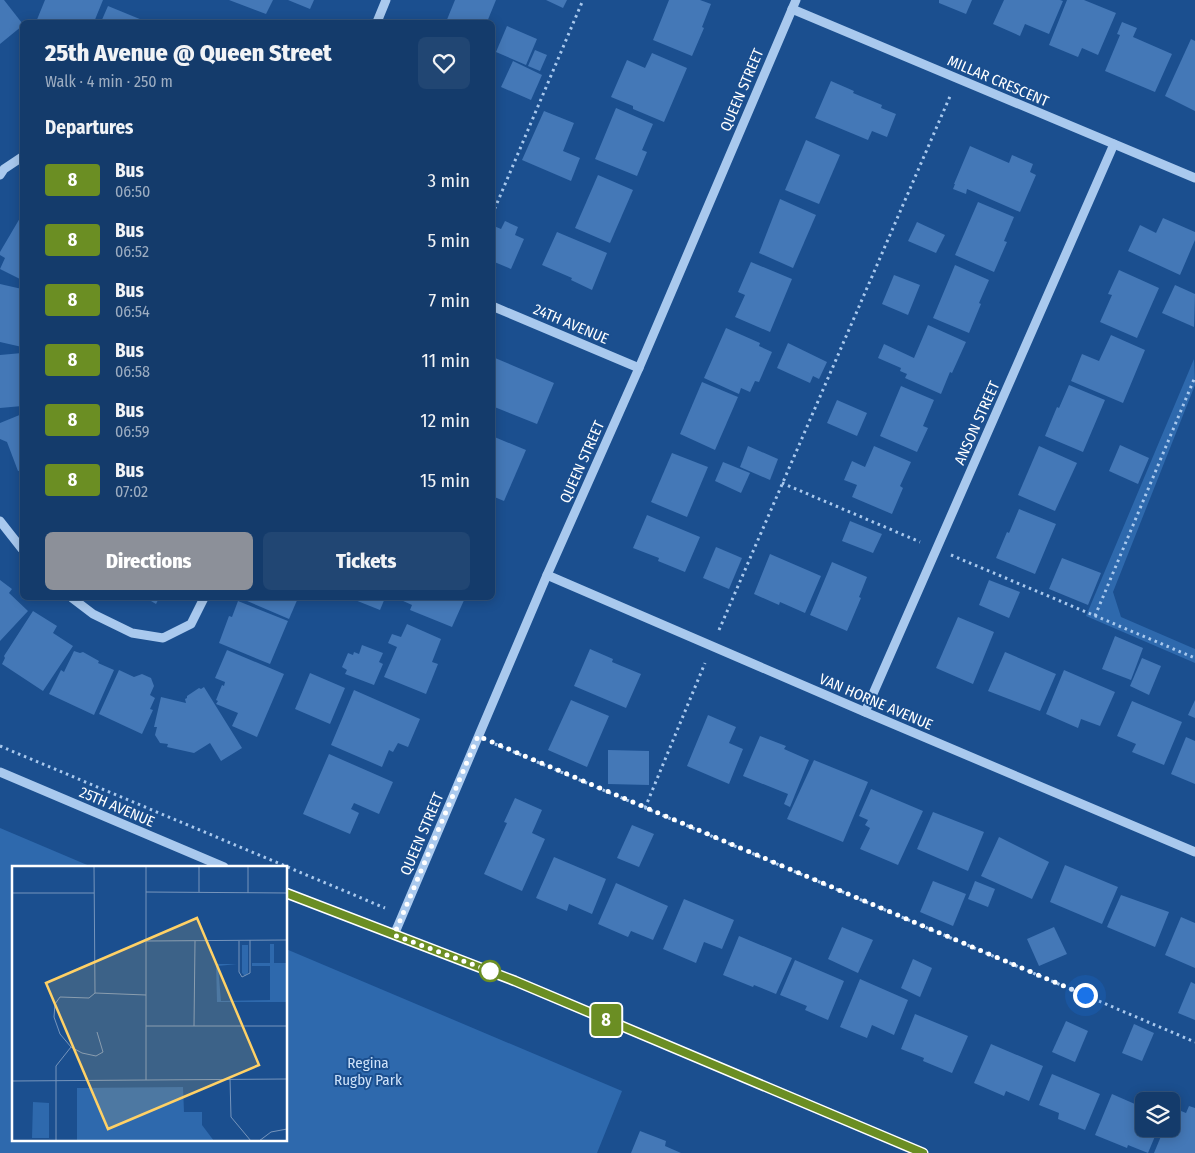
<!DOCTYPE html>
<html lang="en">
<head>
<meta charset="utf-8">
<style>
  body { margin:0; font-family:"Fira Sans Condensed",sans-serif; background:#214673; color:#f1f3f6; height:100vh; display:flex; flex-direction:column; font-size:19px; white-space:nowrap }
  * { box-sizing:border-box; margin:0 }
  p { font-size:16px; color:#9dadc1 }
  .icon { flex:none; width:28px; height:28px; fill:none; stroke:currentColor; stroke-width:2; stroke-linecap:round; stroke-linejoin:round }
  .map { position:relative; flex:1; overflow:hidden }
  .drawer { position:absolute; left:20px; top:20px; width:475px; height:580px; display:flex; flex-direction:column; background:#143b6b; border-radius:8px; box-shadow:0 2px 12px #0003,0 0 0 1px #33557e }
  .drawer>* { flex:none }
  .badge { padding:0 10px; border-radius:4px; font-size:18px; line-height:32px }
  .buttons { position:absolute; left:1135px; top:1092px; display:grid; gap:10px }
  .buttons a { display:grid; place-items:center; width:45px; height:45px; border-radius:8px; background:#143b6b; box-shadow:0 2px 12px #0003,0 0 0 1px #33557e; font-size:25px }
  .you { position:absolute; width:25px; height:25px; margin:-12px; border:4px solid #fff; border-radius:50%; background:#1a73e8; box-shadow:0 0 0 8px #1a73e833 }
  .map>.badge { position:absolute; translate:-50% -50%; box-shadow:0 0 0 2px #fff }
  h2 { padding:0 25px; font-size:19px; line-height:45px }
  .round { display:grid; place-items:center; flex:none; width:52px; height:52px; border-radius:8px; background:#214673 }
  .overview { display:flex; align-items:center; justify-content:space-between; height:85px; padding:0 25px }
  h1 { font-size:24px; font-weight:800; line-height:38px }
  .primary-button { display:flex; gap:10px; margin-top:auto; padding:10px 25px }
  .primary-button a { flex:1; height:58px; border-radius:8px; background:#8c9099; color:#fff; font-size:20px; font-weight:800; line-height:58px; text-align:center }
  .primary-button a+a { background:#214673; color:#f1f3f6 }
  ul { padding:0; list-style:none }
  li { display:flex; align-items:center; gap:15px; height:60px; padding:0 25px }
  li div { flex:1 }
  li b { display:block; font-size:19px }
  li em { font-style:normal }
  li .badge { min-width:55px; font-weight:700; text-align:center }
  .map>svg:first-child { display:block }
  .green { fill:#2e69ad }
  .building { fill:#4478b7 }
  .lines { fill:none; stroke-linecap:round; stroke-linejoin:round }
  .path { stroke:#a9c9ee; stroke-width:3; stroke-dasharray:2.5 4; stroke-linecap:butt }
  .minor { stroke:#a9c9ee; stroke-width:9 }
  .line-casing { stroke:#fff; stroke-width:11 }
  .line { stroke:#6b8e23; stroke-width:8 }
  .walk { stroke:#fff; stroke-width:5; stroke-dasharray:0 9 }
  .stop-dot { fill:#fff; stroke:#6b8e23; stroke-width:2.5 }
  .labels { text-anchor:middle; dominant-baseline:central; stroke-width:4; stroke-linejoin:round; paint-order:stroke }
  .street-label { font-size:15px; fill:#fff; stroke:#1b4f8f }
  .park-label { font-size:15px; fill:#cfe3fa; stroke:#1b4f8f }
  .inset-road { fill:none; stroke:#7695bc; stroke-width:1 }
  .view { fill:#ffd166; fill-opacity:0.15; stroke:#ffd166; stroke-width:2.5 }
  .inset-edge { fill:none; stroke:#fff; stroke-width:2.5 }
</style>
</head>
<body>
<div class="map">
<svg width="1195" height="1153" viewBox="0 0 1195 1153">
  <rect width="100%" height="100%" fill="#1b4f8f"/>
  <g class="green">
    <path d="M1194 359 1195 385 1113 592 1121 617 1195 649V663L1086 616Z"/>
    <path d="M0 828 92 867H14V1139H286V949L622 1091 597 1153H0Z"/>
  </g>
  <g class="building">
    <path d="M0 0H4L22 23V26L0 44Z"/>
    <path d="M45 0H103L94 22H36Z"/>
    <path d="M229 0H273L266 14Z"/>
    <path d="M288 0H314L310 9Z"/>
    <path d="M455 0H496L487 22H446Z"/>
    <path d="M546 0H567L563 8Z"/>
    <path d="M669 0H700L711 4 702 27 704 28 692 56 653 40Z"/>
    <path d="M939 0H972L966 14 939 3Z"/>
    <path d="M1004 0H1060L1063 1 1049 34 1025 24 1020 36 993 24Z"/>
    <path d="M1067 0H1084L1116 13 1098 55 1082 48 1078 57 1049 45Z"/>
    <path d="M108 6 147 22H101Z"/>
    <path d="M1122 22 1137 28 1133 37 1172 54 1155 92 1105 71 1120 35 1117 34Z"/>
    <path d="M507 26 537 39 526 65 496 52Z"/>
    <path d="M1191 39 1195 41V111L1165 96Z"/>
    <path d="M535 50 547 55 540 71 528 66Z"/>
    <path d="M652 53 687 68 664 122 633 109V106L611 97 627 60 645 68Z"/>
    <path d="M513 61 542 75 531 100 501 87Z"/>
    <path d="M831 81 854 91 853 93 882 105 881 108 896 114 887 137 872 131 868 140 815 118Z"/>
    <path d="M616 108 653 124 642 150 647 152 637 176 595 159Z"/>
    <path d="M544 111 574 123 563 151 580 158 571 181 522 160Z"/>
    <path d="M806 140 840 155 819 204 785 190Z"/>
    <path d="M970 146 1009 163 1012 155 1033 164 1030 172 1036 175 1020 212 967 189 966 194 953 189 955 184H954Z"/>
    <path d="M598 175 633 190 610 243 575 228Z"/>
    <path d="M780 199 816 215 793 268 759 253Z"/>
    <path d="M978 202 1014 217 1004 241 1007 242 994 272 955 255Z"/>
    <path d="M20 218 22 220V280L0 269 5 258 0 255V252Z"/>
    <path d="M1163 218 1195 232V240L1180 275 1128 251 1140 225 1156 233Z"/>
    <path d="M505 221 518 227 515 235 524 239 511 269 492 261V230L494 226 501 229Z"/>
    <path d="M917 222 945 235 936 253 908 241Z"/>
    <path d="M557 232 607 253 592 290 571 280 572 278 542 265Z"/>
    <path d="M751 262 792 279 770 332 735 317 745 295 738 292Z"/>
    <path d="M955 265 989 280 979 303 981 304 969 333 933 318Z"/>
    <path d="M1119 270 1159 288 1137 338 1100 322 1112 295 1108 294Z"/>
    <path d="M894 275 920 285 908 315 882 304Z"/>
    <path d="M0 284 22 289V347L0 342Z"/>
    <path d="M1175 285 1195 294 1194 327 1162 313Z"/>
    <path d="M928 325 966 342 952 373 950 372 941 394 905 378 907 374 900 371 901 368 878 358 884 344 914 358Z"/>
    <path d="M726 328 760 343 759 346 772 352 759 382 755 381 750 392 741 388 739 394 704 378Z"/>
    <path d="M1111 335 1145 350 1123 403 1071 381 1082 354 1099 361Z"/>
    <path d="M788 343 827 362 819 379 813 376 810 383 777 368Z"/>
    <path d="M22 353V406L0 408V355Z"/>
    <path d="M495 358 554 383 537 424 492 406V363Z"/>
    <path d="M702 382 738 397 715 450 680 434Z"/>
    <path d="M1069 385 1105 400 1083 452 1045 436 1057 407 1059 408Z"/>
    <path d="M901 386 934 400 923 426 928 428 917 452 880 436Z"/>
    <path d="M837 400 867 413 857 436 827 423Z"/>
    <path d="M22 414V470L18 471 7 442 0 439V423Z"/>
    <path d="M492 436 526 450 504 501 492 496Z"/>
    <path d="M1120 445 1149 458 1138 484 1109 471Z"/>
    <path d="M748 446 778 459 770 480 740 467Z"/>
    <path d="M874 446 911 462 900 486 903 488 892 514 852 497 857 485 844 480 852 461 865 467Z"/>
    <path d="M1039 446 1077 463 1055 511 1018 495Z"/>
    <path d="M672 453 708 467 687 517 651 502Z"/>
    <path d="M723 462 750 473 741 493 715 481Z"/>
    <path d="M1019 509 1056 524 1035 574 996 558 1007 532 1009 533Z"/>
    <path d="M647 515 700 537 685 572 658 561 659 558 633 548Z"/>
    <path d="M850 521 882 534 873 553 842 541Z"/>
    <path d="M716 547 742 558 729 589 703 578Z"/>
    <path d="M770 554 821 576 805 613 780 602 779 605 754 594Z"/>
    <path d="M1062 558 1101 573 1088 605 1049 589Z"/>
    <path d="M832 562 867 577 859 597 861 598 847 631 810 615Z"/>
    <path d="M0 580 12 589 9 593 28 611 0 641Z"/>
    <path d="M989 580 1020 592 1009 618 979 605Z"/>
    <path d="M146 598H159L156 604Z"/>
    <path d="M240 598H298L289 619Z"/>
    <path d="M350 598H385L380 610Z"/>
    <path d="M402 598H465L452 627 410 610 412 605 401 600Z"/>
    <path d="M238 601 288 621 270 664 219 643 229 616 232 617Z"/>
    <path d="M33 611 57 626 53 633 73 646 43 691 2 664 5 658 4 656Z"/>
    <path d="M958 617 994 632 973 684 936 668Z"/>
    <path d="M407 624 441 639 432 662 438 664 426 694 384 677 397 647 388 643 392 634 401 637Z"/>
    <path d="M1115 636 1143 648 1131 680 1102 669Z"/>
    <path d="M362 645 383 653 379 662 383 664 374 685 345 674 347 670 342 667 348 653 353 655 354 652 359 654Z"/>
    <path d="M590 649 613 659 612 662 641 674 626 708 574 686Z"/>
    <path d="M227 650 284 674 257 737 232 726 238 713 216 704 218 701 216 700 222 685 224 686 225 682 215 678Z"/>
    <path d="M74 651 80 653 83 652 99 661 98 663 114 670 94 715 49 694 61 670 64 672Z"/>
    <path d="M1005 652 1056 674 1040 711 988 691Z"/>
    <path d="M1142 658 1161 666 1149 695 1130 686Z"/>
    <path d="M119 670 134 677 142 674 151 678 154 686 150 695 155 698 150 709 153 710 142 734 99 714Z"/>
    <path d="M1064 670 1115 692 1100 726 1081 719 1078 728 1046 714Z"/>
    <path d="M310 673 345 688 330 724 295 709Z"/>
    <path d="M204 687 242 748 221 761 210 743 194 753 167 747 168 744 160 743 155 735 157 727H154L161 697 186 703 185 699 187 698V696L199 688 201 689Z"/>
    <path d="M354 690 420 719 408 747 398 743 393 752 389 750 382 767 331 745Z"/>
    <path d="M571 700 609 716 587 767 548 750Z"/>
    <path d="M1195 700V718L1188 715Z"/>
    <path d="M1132 701 1182 722 1164 765 1132 752 1136 744 1117 736Z"/>
    <path d="M708 715 736 727 729 743 743 749 729 784 687 766Z"/>
    <path d="M760 736 786 746 784 749 809 760 790 807 784 804 788 794 743 776Z"/>
    <path d="M1186 737 1195 741V784L1171 774Z"/>
    <path d="M608 750 649 751V785L608 784Z"/>
    <path d="M329 754 393 782 379 814 354 803 351 809 359 813 350 834 303 814Z"/>
    <path d="M814 760 868 782 843 842 787 819Z"/>
    <path d="M871 789 923 811 898 865 860 849 870 828 865 825 868 820 859 816Z"/>
    <path d="M515 798 542 810 532 833 545 839 522 891 484 874 507 823 504 822Z"/>
    <path d="M933 812 984 832 968 871 917 849Z"/>
    <path d="M632 825 654 834 639 867 617 858Z"/>
    <path d="M999 837 1049 862 1032 899 981 876Z"/>
    <path d="M554 857 606 879 592 914 569 904 567 911 536 898Z"/>
    <path d="M1065 865 1118 887 1102 924 1050 902Z"/>
    <path d="M933 881 966 894 953 926 920 912Z"/>
    <path d="M975 881 995 889 988 907 968 899Z"/>
    <path d="M616 883 668 906 653 940 631 931 628 937 598 924Z"/>
    <path d="M1121 895 1169 912 1155 947 1107 927Z"/>
    <path d="M684 899 734 920 722 949 704 942 696 963 663 949Z"/>
    <path d="M1181 917 1195 923V968L1165 955Z"/>
    <path d="M842 927 873 940 858 973 828 959Z"/>
    <path d="M1054 927 1067 954 1039 966 1027 939Z"/>
    <path d="M739 936 792 958 776 994 754 985 753 987 723 975Z"/>
    <path d="M913 959 932 968 920 997 901 988Z"/>
    <path d="M795 960 844 981 828 1020 805 1010 807 1006 780 995Z"/>
    <path d="M860 979 908 1000 894 1035 872 1025 867 1038 840 1027Z"/>
    <path d="M1191 982 1195 984V1020L1178 1013Z"/>
    <path d="M915 1014 968 1036 952 1073 923 1061 924 1058 901 1049Z"/>
    <path d="M1066 1021 1088 1031 1075 1062 1052 1052Z"/>
    <path d="M1134 1024 1154 1033 1142 1061 1122 1053Z"/>
    <path d="M991 1044 1043 1066 1029 1101 1006 1091 1004 1096 974 1083Z"/>
    <path d="M1052 1074 1100 1094 1085 1130 1058 1119 1059 1113 1039 1105Z"/>
    <path d="M1112 1094 1144 1108V1129H1158L1148 1153 1128 1145 1127 1148 1095 1135Z"/>
    <path d="M1189 1106 1195 1108V1153H1154L1164 1129H1171V1121L1176 1109 1186 1113Z"/>
    <path d="M640 1131 666 1141 665 1146 681 1153H631Z"/>
  </g>
  <g class="lines">
    <g class="path">
      <path d="M492 215 583 0"/>
      <path d="M782 483 920 542"/>
      <path d="M951 555 1195 658"/>
      <path d="M1095 616 1195 377"/>
      <path d="M719 630 951 94"/>
      <path d="M495 744 1195 1042"/>
      <path d="M0 746 385 908"/>
      <path d="M645 808 705 663"/>
    </g>
    <g class="minor">
      <path d="M792 9 1195 178"/>
      <path d="M377 22 386 0"/>
      <path d="M0 175 4 169 22 157"/>
      <path d="M492 306 639 368"/>
      <path d="M0 521 22 549"/>
      <path d="M547 575 865 712 1195 852"/>
      <path d="M72 598 93 614 132 633 163 638 191 624 204 598"/>
      <path d="M865 712 1114 144"/>
      <path d="M0 772 224 867"/>
      <path d="M286 893 515 981 923 1153"/>
      <path d="M394 935 547 575 639 368 796 0"/>
    </g>
  </g>
  <g class="lines">
    <defs>
      <path id="line" d="M286 893 515 981 923 1153"/>
    </defs>
    <use href="#line" class="line-casing"/>
    <use href="#line" class="line"/>
    <path class="walk" d="M490 971 498 974 394 935 478 736 1085 995"/>
  </g>
  <circle class="stop-dot" cx="490" cy="971" r="10"/>
  <g class="labels">
    <g class="street-label">
      <text transform="translate(998 81) rotate(23)">MILLAR CRESCENT</text>
      <text transform="translate(742 90) rotate(-67)">QUEEN STREET</text>
      <text transform="translate(571 324) rotate(23)">24TH AVENUE</text>
      <text transform="translate(977 423) rotate(-66)">ANSON STREET</text>
      <text transform="translate(582 462) rotate(-66)">QUEEN STREET</text>
      <text transform="translate(876 702) rotate(23)">VAN HORNE AVENUE</text>
      <text transform="translate(117 807) rotate(23)">25TH AVENUE</text>
      <text transform="translate(422 834) rotate(-67)">QUEEN STREET</text>
    </g>
    <g class="park-label">
      <text x="368" y="1063">Regina<tspan x="368" dy="17">Rugby Park</tspan></text>
    </g>
  </g>
  <g transform="translate(12 866)">
    <rect width="275" height="275" fill="#1b4f8f"/>
    <path d="M258 78H262V97H275V136H205L204 98H225L206 100 209 135 258 134V100H240V97H258ZM230 79H236V107L233 110 230 107ZM171 221 172 246H190V259L202 275H65V222ZM21 236 37 237V272H20Z" fill="#2e69ad"/>
    <path class="inset-road" d="M82 0 83 127M134 26 275 27M187 26V0M0 27H82M236 27V0M134 75 275 74M227 75V106L230 111 238 107V74M83 127 77 132 48 131 43 138 42 151 48 168 59 181 70 187 84 190 91 186 85 166M83 127 134 129M134 160H275M182 160 183 75M218 213 219 251 239 275M134 214V0M0 215 275 213M44 275V200L59 181M247 275 259 266 275 263"/>
    <path class="view" d="M185 52 247 199 96 263 34 117Z"/>
    <rect width="275" height="275" class="inset-edge"/>
  </g>
</svg>
<div class="buttons">
<a><svg class="icon" aria-label="layers" viewBox="0 0 24 24"><path d="M12 4l9 5-9 5-9-5zM3 14l9 5 9-5"/></svg></a>
</div>
<div class="you" style="left:1085px;top:995px"></div>
<b class="badge" style="left:606px;top:1020px;background:#6b8e23;color:#fff">8</b>
<section class="drawer">
<div class="overview"><div><h1>25th Avenue @ Queen Street</h1><p>Walk · 4 min · 250 m</p></div><a class="round"><svg class="icon" aria-label="heart" viewBox="0 0 24 24"><path d="M12 20l-8-8c-3-5 5-10 8-4 3-6 11-1 8 4z"/></svg></a></div>
<h2>Departures</h2>
<ul>
<li><span class="badge" style="background:#6b8e23;color:#fff">8</span><div><b>Bus</b><p>06:50</p></div><em>3 min</em></li>
<li><span class="badge" style="background:#6b8e23;color:#fff">8</span><div><b>Bus</b><p>06:52</p></div><em>5 min</em></li>
<li><span class="badge" style="background:#6b8e23;color:#fff">8</span><div><b>Bus</b><p>06:54</p></div><em>7 min</em></li>
<li><span class="badge" style="background:#6b8e23;color:#fff">8</span><div><b>Bus</b><p>06:58</p></div><em>11 min</em></li>
<li><span class="badge" style="background:#6b8e23;color:#fff">8</span><div><b>Bus</b><p>06:59</p></div><em>12 min</em></li>
<li><span class="badge" style="background:#6b8e23;color:#fff">8</span><div><b>Bus</b><p>07:02</p></div><em>15 min</em></li>
</ul>
<div class="primary-button"><a>Directions</a><a>Tickets</a></div>
</section>
</div>
</body>
</html>
